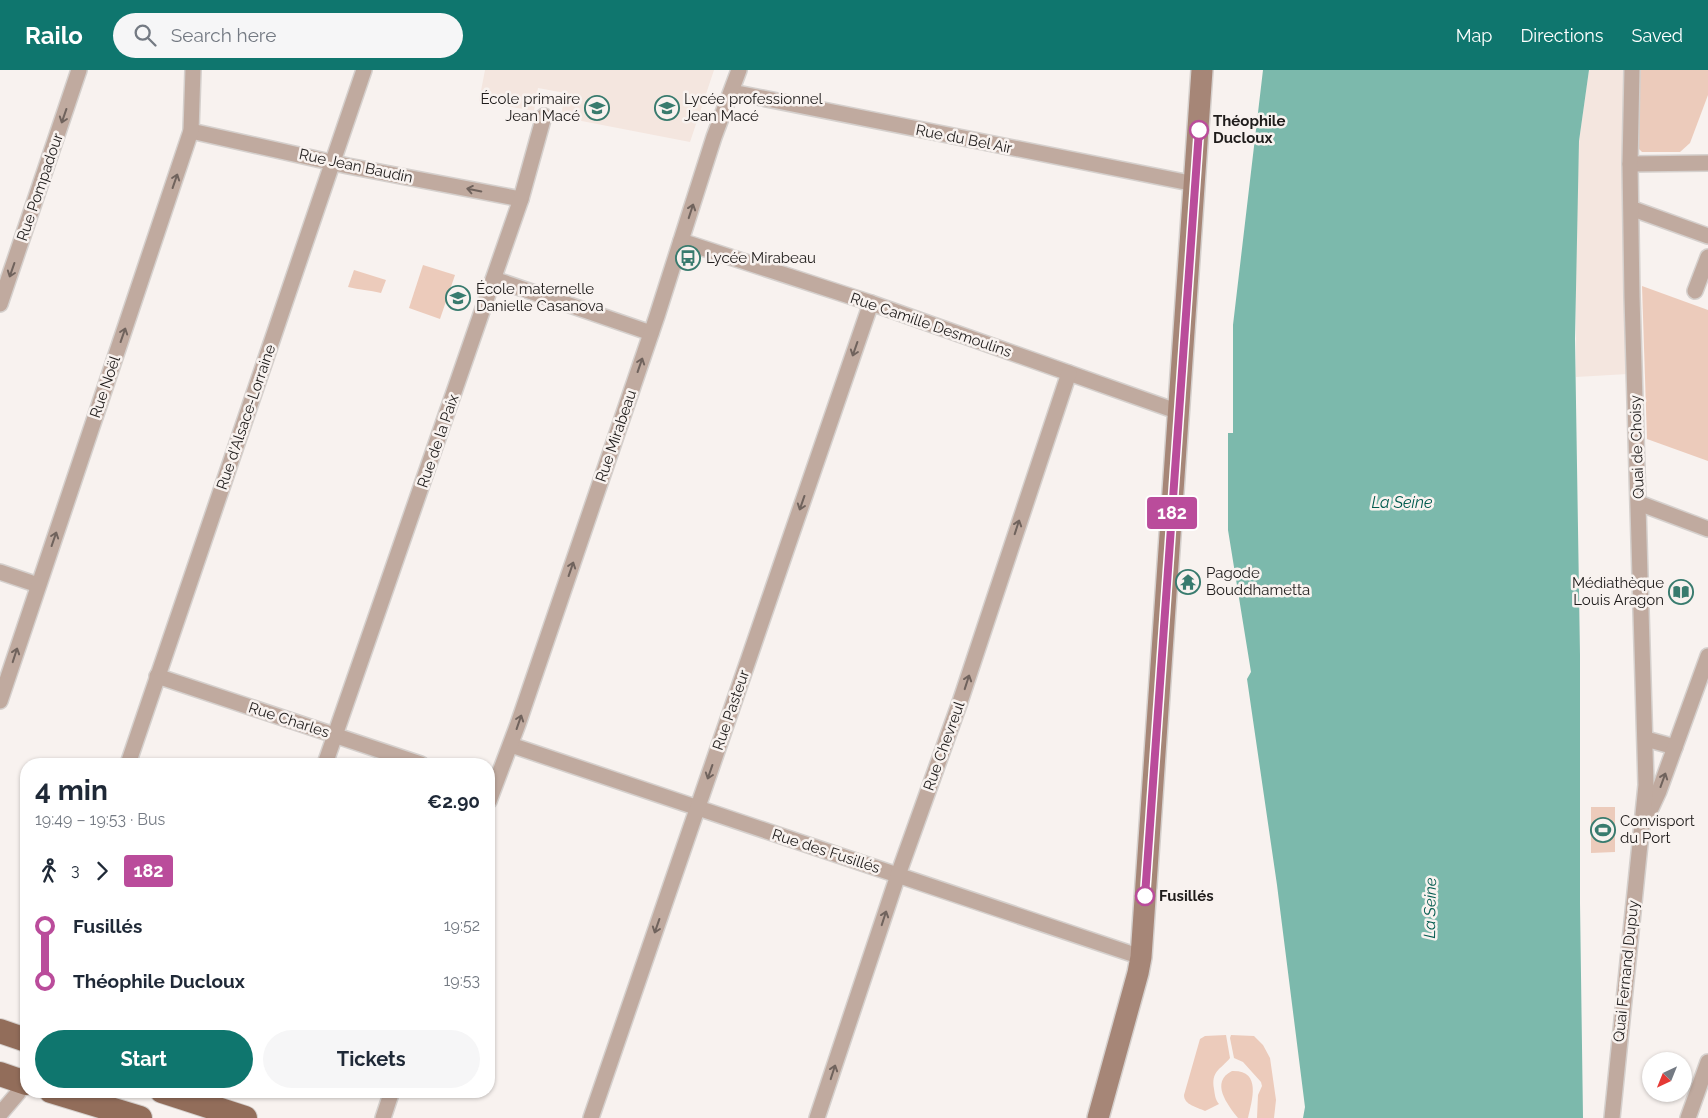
<!DOCTYPE html>
<html lang="en">
<head>
<meta charset="utf-8">
<style>
  body { margin:0; font-family:Raleway,sans-serif; background:#f6f6f7; color:#1f2937; height:100vh; display:flex; flex-direction:column; font-size:19px; white-space:nowrap }
  * { box-sizing:border-box; margin:0 }
  p { font-size:16px; color:#747a83 }
  .icon { flex:none; width:28px; height:28px; fill:none; stroke:currentColor; stroke-width:2; stroke-linecap:round; stroke-linejoin:round }
  .map { position:relative; flex:1; overflow:hidden }
  .side { position:absolute; left:20px; top:688px; width:475px; height:340px; display:flex; flex-direction:column; background:#fff; border-radius:20px; box-shadow:0 1px 4px #0004 }
  .side>* { flex:none }
  .badge { padding:0 10px; border-radius:4px; font-size:18px; line-height:32px }
  .needle { width:32px; rotate:223deg }
  .buttons { position:absolute; left:1642px; top:982px; display:grid; gap:10px }
  .buttons a { display:grid; place-items:center; width:50px; height:50px; border-radius:50%; background:#fff; box-shadow:0 1px 4px #0004; font-size:25px }
  .map>.badge { position:absolute; translate:-50% -50%; box-shadow:0 0 0 2px #fff }
  .legs { display:flex; align-items:center; gap:8px; height:55px; padding:0 15px; font-size:16px }
  .legs p { margin-inline-start:auto }
  .headline { display:flex; align-items:center; justify-content:space-between; height:85px; padding:0 15px }
  h1 { font-size:28px; font-weight:700; line-height:38px }
  .action { display:flex; gap:10px; margin-top:auto; padding:10px 15px }
  .action a { flex:1; height:58px; border-radius:30px; background:#0f766e; color:#fff; font-size:20px; font-weight:700; line-height:58px; text-align:center }
  .action a+a { background:#f6f6f7; color:#1f2937 }
  ul { padding:0 15px; list-style:none }
  li { display:flex; align-items:center; gap:18px; height:55px; font-size:19px }
  li i { display:grid; place-items:center; width:8px; height:100%; margin:0 6px; background:currentColor }
  li i::after { content:''; width:12px; height:12px; margin:-6px; border:4px solid; border-radius:50%; background:#fff }
  li p { margin-inline-start:auto }
  li:first-child i { background:linear-gradient(#0000 50%,currentColor 0) }
  li:last-child i { background:linear-gradient(currentColor 50%,#0000 0) }
  header { display:flex; align-items:center; gap:30px; box-sizing:border-box; height:70px; padding:0 25px; background:#0f766e; color:#fff }
  header strong { font-size:24px }
  nav { display:flex; gap:28px; margin-inline-start:auto; font-size:18px }
  .search { width:350px; height:45px; background:#f6f6f7; display:flex; align-items:center; gap:12px; box-sizing:border-box; padding:0 18px; border-radius:28px; color:#747a83; font-size:19px }
  .map>svg:first-child { display:block }
  .built { fill:#f4e6df }
  .green { fill:#eccbbb }
  .water { fill:#7cb9ac }
  .lines { fill:none; stroke-linecap:round; stroke-linejoin:round }
  .street-casing { stroke:#d5d0cd; stroke-width:18 }
  .secondary-casing { stroke:#d5d0cd; stroke-width:24 }
  .primary-casing { stroke:#d5d0cd; stroke-width:26 }
  .street { stroke:#c0aa9f; stroke-width:15 }
  .secondary { stroke:#a68677; stroke-width:21 }
  .primary { stroke:#926d5a; stroke-width:24 }
  .oneway { stroke:#70635d }
  .line-1-casing { stroke:#fff; stroke-width:11 }
  .line-1 { stroke:#ba4c9b; stroke-width:8 }
  .stop-1-dot { fill:#fff; stroke:#ba4c9b; stroke-width:2.5 }
  .labels { text-anchor:middle; dominant-baseline:central; stroke-width:5; stroke-linejoin:round; paint-order:stroke }
  .poi-label { font-size:15px; fill:#1f1c1b; stroke:#f8f2ef; text-anchor:start }
  .stop-label { font-size:15px; font-weight:bold; fill:#1f1c1b; stroke:#f8f2ef; text-anchor:start }
  .street-label { font-size:15px; fill:#1f1c1b; stroke:#f8f2ef }
  .water-label { font-size:16px; font-style:italic; fill:#025b4f; stroke:#f8f2ef }
</style>
</head>
<body>
<header>
<strong>Railo</strong>
<div class="search"><svg class="icon" aria-label="search" viewBox="0 0 24 24"><circle cx="10" cy="10" r="6"/><path d="M15 15l6 6"/></svg>Search here</div>
<nav><a>Map</a><a>Directions</a><a>Saved</a></nav>
</header>
<div class="map">
<svg width="1708" height="1048" viewBox="0 0 1708 1048">
  <rect width="100%" height="100%" fill="#f8f2ef"/>
  <g class="built">
    <path d="M485 0H714L690 72 561 47 565 23 538 18 534 41 479 31Z"/>
    <path d="M1589 0H1624L1622 135 1628 304 1576 307V168L1579 71Z"/>
  </g>
  <g class="green">
    <path d="M1638 0H1708V25L1690 73 1680 82H1642L1636 76Z"/>
    <path d="M423 195 455 205 440 249 409 238Z"/>
    <path d="M354 200 386 210 381 223C370 220 359 220 348 217Z"/>
    <path d="M1642 216 1708 240V391L1647 369Z"/>
    <path d="M1591 737H1615V782L1591 783Z"/>
    <path d="M1226 965 1230 988C1220 1000 1211 1001 1214 1019 1215 1025 1215 1029 1219 1034L1205 1041C1197 1037 1184 1035 1184 1025L1200 969 1205 966Z"/>
    <path d="M1231 965 1254 966 1263 975 1270 988 1276 1030 1274 1048H1257L1258 1025 1262 1016 1261 1012 1243 992 1234 988 1230 968Z"/>
    <path d="M1232 1001C1262 1000 1252 1030 1248 1048H1238C1227 1034 1210 1012 1232 1001Z"/>
  </g>
  <path class="water" d="M1263 0H1589L1579 71 1575 269 1580 585V833L1583 1048H1303L1305 1037 1277 815 1247 609 1251 602 1228 460V363H1233V255Z"/>
  <g class="lines">
    <defs>
      <g id="street">
        <path d="M732 22 1195 114"/>
        <path d="M191 61 348 96 521 129"/>
        <path d="M1630 94 1708 93"/>
        <path d="M1636 140 1708 166"/>
        <path d="M681 171 871 233 1179 342"/>
        <path d="M494 209 651 263"/>
        <path d="M1695 221 1708 187"/>
        <path d="M0 234 79 0"/>
        <path d="M1644 435 1708 459"/>
        <path d="M0 502 38 515"/>
        <path d="M157 606 421 694"/>
        <path d="M0 631 191 61 193 0"/>
        <path d="M1646 669 1675 677"/>
        <path d="M511 675 1141 887"/>
        <path d="M128 694 364 0"/>
        <path d="M325 694 521 129 544 46"/>
        <path d="M489 731 518 654 657 246 714 67 739 0"/>
        <path d="M1647 747 1659 721 1708 586"/>
        <path d="M0 1044 18 1023 26 1004"/>
        <path d="M383 1048 392 1021"/>
        <path d="M591 1048 871 233"/>
        <path d="M817 1048 898 805 960 632 1069 303"/>
        <path d="M1612 1048 1646 715 1632 227 1630 94 1632 0"/>
        <path d="M1688 1048 1708 992"/>
      </g>
      <path id="secondary" d="M1098 1048 1138 903 1141 887 1202 0"/>
      <g id="primary">
        <path d="M0 961 26 970"/>
        <path d="M0 1004 26 1013"/>
        <path d="M51 1021 140 1048"/>
        <path d="M162 1021 245 1048"/>
      </g>
    </defs>
    <use href="#street" class="street-casing"/>
    <use href="#secondary" class="secondary-casing"/>
    <use href="#primary" class="primary-casing"/>
    <use href="#street" class="street"/>
    <use href="#secondary" class="secondary"/>
    <use href="#primary" class="primary"/>
  </g>
  <defs><path id="oneway-shaft" d="M-6 0H5M1.5-3L5.5 0L1.5 3" fill="none" stroke-width="1.6" stroke-linecap="round" stroke-linejoin="round" transform="scale(1.25)"/></defs>
  <g class="oneway">
    <use href="#oneway-shaft" transform="translate(64 46) rotate(109)"/>
    <use href="#oneway-shaft" transform="translate(175 111) rotate(-71)"/>
    <use href="#oneway-shaft" transform="translate(474 120) rotate(-169)"/>
    <use href="#oneway-shaft" transform="translate(691 141) rotate(-72)"/>
    <use href="#oneway-shaft" transform="translate(12 200) rotate(109)"/>
    <use href="#oneway-shaft" transform="translate(123 265) rotate(-71)"/>
    <use href="#oneway-shaft" transform="translate(855 279) rotate(109)"/>
    <use href="#oneway-shaft" transform="translate(640 295) rotate(-71)"/>
    <use href="#oneway-shaft" transform="translate(802 433) rotate(109)"/>
    <use href="#oneway-shaft" transform="translate(1017 457) rotate(-72)"/>
    <use href="#oneway-shaft" transform="translate(54 469) rotate(-71)"/>
    <use href="#oneway-shaft" transform="translate(571 499) rotate(-71)"/>
    <use href="#oneway-shaft" transform="translate(15 585) rotate(-72)"/>
    <use href="#oneway-shaft" transform="translate(967 612) rotate(-72)"/>
    <use href="#oneway-shaft" transform="translate(519 652) rotate(-71)"/>
    <use href="#oneway-shaft" transform="translate(710 702) rotate(109)"/>
    <use href="#oneway-shaft" transform="translate(1663 710) rotate(-70)"/>
    <use href="#oneway-shaft" transform="translate(884 848) rotate(-72)"/>
    <use href="#oneway-shaft" transform="translate(657 856) rotate(109)"/>
    <use href="#oneway-shaft" transform="translate(833 1002) rotate(-72)"/>
  </g>
  <g class="lines">
    <defs>
      <path id="line-1" d="M1145 826 1199 60"/>
    </defs>
    <use href="#line-1" class="line-1-casing"/>
    <use href="#line-1" class="line-1"/>
  </g>
  <defs>
    <symbol id="school-ring" viewBox="-11 -11 22 22"><circle r="9.5" fill="#f8f2ef" stroke="#387b6e" stroke-width="1.5"/><path d="M0-5L7-2L0 1L-7-2ZM-4 1L0 2.5L4 1V4Q0 6-4 4Z" fill="#387b6e"/></symbol>
    <symbol id="bus-ring" viewBox="-11 -11 22 22"><circle r="9.5" fill="#f8f2ef" stroke="#387b6e" stroke-width="1.5"/><path d="M-5-6H5V4H4V6H2V4H-2V6H-4V4H-5ZM-3.5-4V0h7V-4ZM-3.5 1.2v1.5H-2V1.2ZM2 1.2v1.5H3.5V1.2Z" fill="#387b6e"/></symbol>
    <symbol id="temple-ring" viewBox="-11 -11 22 22"><circle r="9.5" fill="#f8f2ef" stroke="#387b6e" stroke-width="1.5"/><path d="M0-6L5-2H3V0L6.5 2.5H4V6H1.5V3h-3V6H-4V2.5H-6.5L-3 0V-2H-5Z" fill="#387b6e"/></symbol>
    <symbol id="library-ring" viewBox="-11 -11 22 22"><circle r="9.5" fill="#f8f2ef" stroke="#387b6e" stroke-width="1.5"/><path d="M-6-4Q-3-5.5-.7-3.5V5Q-3 3-6 4ZM6-4Q3-5.5 .7-3.5V5Q3 3 6 4Z" fill="#387b6e"/></symbol>
    <symbol id="stadium-ring" viewBox="-11 -11 22 22"><circle r="9.5" fill="#f8f2ef" stroke="#387b6e" stroke-width="1.5"/><path d="M0-5a6.5 5 0 1 0 0 10a6.5 5 0 1 0 0-10ZM-3.5-1.8h7v3.6h-7Z" fill="#387b6e"/></symbol>
  </defs>
  <g fill-rule="evenodd">
    <use href="#school-ring" x="583" y="24" width="28" height="28"/>
    <use href="#school-ring" x="653" y="24" width="28" height="28"/>
    <use href="#bus-ring" x="674" y="174" width="28" height="28"/>
    <use href="#school-ring" x="444" y="214" width="28" height="28"/>
    <use href="#temple-ring" x="1174" y="498" width="28" height="28"/>
    <use href="#library-ring" x="1667" y="508" width="28" height="28"/>
    <use href="#stadium-ring" x="1589" y="746" width="28" height="28"/>
  </g>
  <g class="stop-1-dot">
    <circle cx="1199" cy="60" r="9"/>
    <circle cx="1145" cy="826" r="9"/>
  </g>
  <g class="labels">
    <g class="poi-label">
      <text x="580" y="29" text-anchor="end">École primaire<tspan x="580" dy="17">Jean Macé</tspan></text>
      <text x="684" y="29">Lycée professionnel<tspan x="684" dy="17">Jean Macé</tspan></text>
      <text x="706" y="188">Lycée Mirabeau</text>
      <text x="476" y="219">École maternelle<tspan x="476" dy="17">Danielle Casanova</tspan></text>
      <text x="1206" y="503">Pagode<tspan x="1206" dy="17">Bouddhametta</tspan></text>
      <text x="1664" y="513" text-anchor="end">Médiathèque<tspan x="1664" dy="17">Louis Aragon</tspan></text>
      <text x="1620" y="751">Convisport<tspan x="1620" dy="17">du Port</tspan></text>
    </g>
    <g class="stop-label">
      <text x="1213" y="51">Théophile<tspan x="1213" dy="17">Ducloux</tspan></text>
      <text x="1159" y="826">Fusillés</text>
    </g>
    <g class="street-label">
      <text transform="translate(964 69) rotate(11)">Rue du Bel Air</text>
      <text transform="translate(356 96) rotate(12)">Rue Jean Baudin</text>
      <text transform="translate(40 117) rotate(-71)">Rue Pompadour</text>
      <text transform="translate(931 255) rotate(19)">Rue Camille Desmoulins</text>
      <text transform="translate(105 317) rotate(-71)">Rue Noël</text>
      <text transform="translate(246 347) rotate(-71)">Rue d'Alsace-Lorraine</text>
      <text transform="translate(616 366) rotate(-71)">Rue Mirabeau</text>
      <text transform="translate(438 371) rotate(-71)">Rue de la Paix</text>
      <text transform="translate(1637 377) rotate(-92)">Quai de Choisy</text>
      <text transform="translate(731 640) rotate(-71)">Rue Pasteur</text>
      <text transform="translate(289 650) rotate(18)">Rue Charles</text>
      <text transform="translate(944 676) rotate(-70)">Rue Chevreul</text>
      <text transform="translate(826 781) rotate(18)">Rue des Fusillés</text>
      <text transform="translate(1626 901) rotate(-84)">Quai Fernand Dupuy</text>
    </g>
    <g class="water-label">
      <text x="1402" y="432">La Seine</text>
      <text transform="translate(1430 838) rotate(-89)">La Seine</text>
    </g>
  </g>
</svg>
<div class="buttons">
<a><svg class="needle" viewBox="-14 -14 28 28"><path d="M0-13l5 13h-10z" fill="#e53935"/><path d="M0 13l5-13h-10z" fill="#747a83"/></svg></a>
</div>
<b class="badge" style="left:1172px;top:443px;background:#ba4c9b;color:#fff">182</b>
<section class="side">
<div class="headline"><div><h1>4 min</h1><p>19:49 – 19:53 · Bus</p></div><b>€2.90</b></div>
<div class="legs"><svg class="icon" aria-label="walk" viewBox="0 0 24 24"><circle cx="13" cy="4" r="2"/><path d="M13 8l-2 6 4 7M11 14l-3 7M7 12l3-4h3l4 4"/></svg>3<svg class="icon" aria-label="forward" viewBox="0 0 24 24"><path d="M9 5l7 7-7 7"/></svg><b class="badge" style="background:#ba4c9b;color:#fff">182</b></div>
<ul>
<li><i style="color:#ba4c9b"></i><b>Fusillés</b><p>19:52</p></li>
<li><i style="color:#ba4c9b"></i><b>Théophile Ducloux</b><p>19:53</p></li>
</ul>
<div class="action"><a>Start</a><a>Tickets</a></div>
</section>
</div>
</body>
</html>
